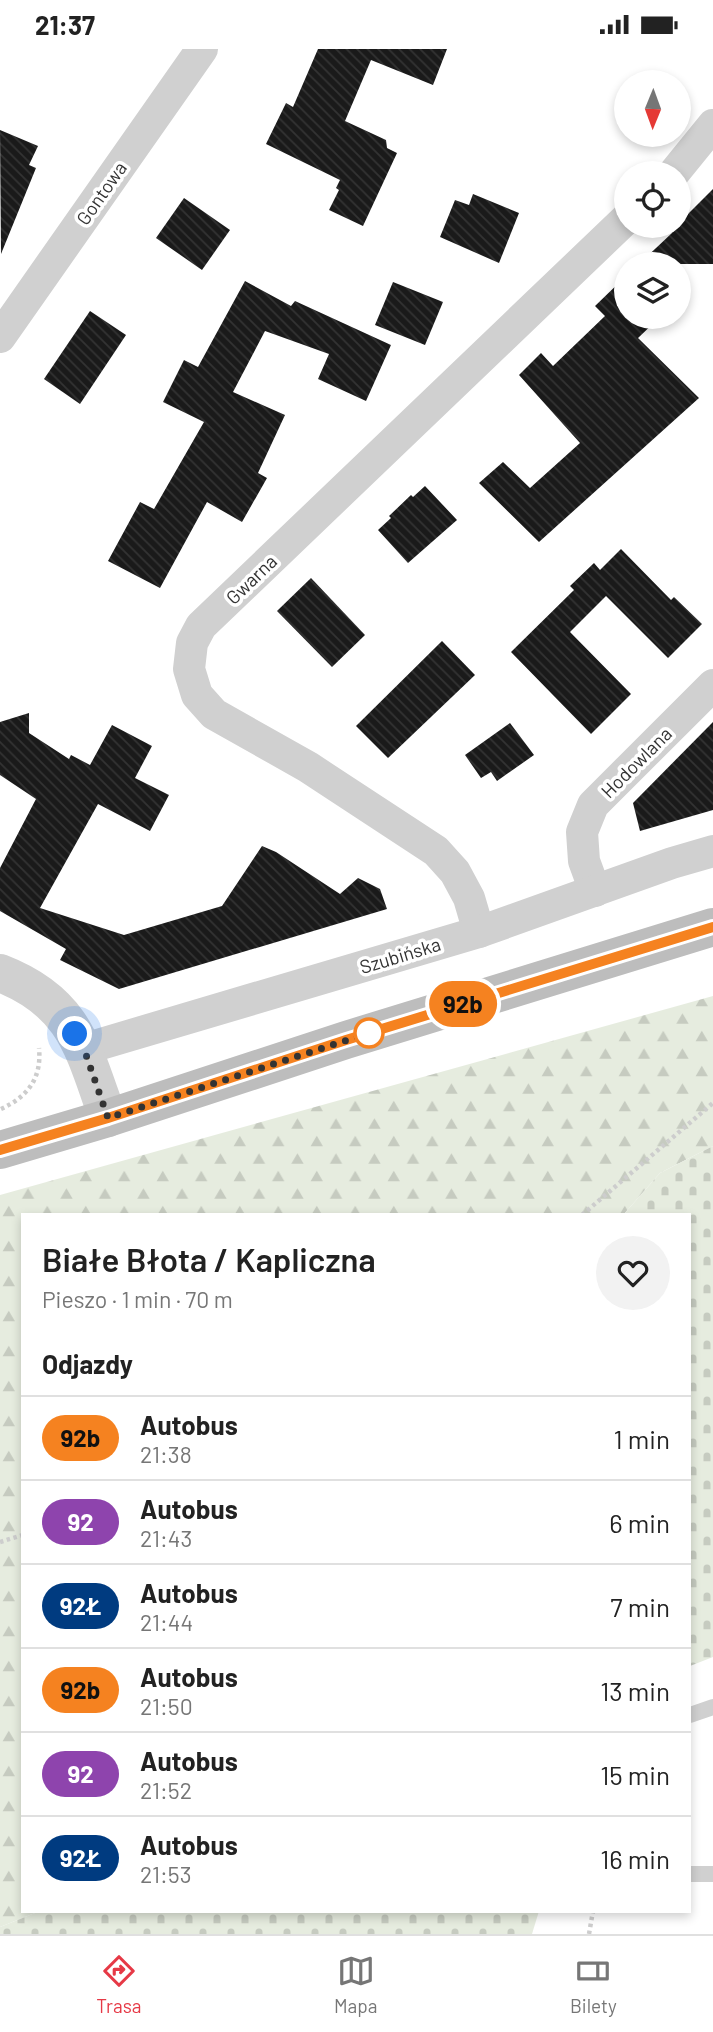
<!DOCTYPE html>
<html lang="pl">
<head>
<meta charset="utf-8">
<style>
  body { margin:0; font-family:Barlow,sans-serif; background:#f2f2f2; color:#222; height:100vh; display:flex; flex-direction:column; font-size:26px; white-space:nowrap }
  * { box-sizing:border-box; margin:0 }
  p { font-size:23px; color:#767676 }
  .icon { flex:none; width:38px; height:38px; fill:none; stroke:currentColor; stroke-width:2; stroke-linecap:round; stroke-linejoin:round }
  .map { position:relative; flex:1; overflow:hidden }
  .drawer { position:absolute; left:21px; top:1164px; width:670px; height:700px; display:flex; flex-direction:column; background:#fff; border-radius:0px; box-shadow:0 4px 10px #0003 }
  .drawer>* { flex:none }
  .badge { padding:0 14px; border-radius:23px; font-size:24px; line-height:46px }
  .needle { width:46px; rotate:181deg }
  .tools { position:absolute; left:614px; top:21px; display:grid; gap:14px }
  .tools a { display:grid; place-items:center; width:77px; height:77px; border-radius:50%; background:#fff; box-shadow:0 4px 10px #0003; font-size:35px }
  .you { position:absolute; width:35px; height:35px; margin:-18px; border:5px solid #fff; border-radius:50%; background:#1a73e8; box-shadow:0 0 0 10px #1a73e833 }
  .map>.badge { position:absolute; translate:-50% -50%; box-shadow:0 0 0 4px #fff }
  h2 { padding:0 21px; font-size:26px; line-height:63px }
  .round { display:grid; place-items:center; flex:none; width:74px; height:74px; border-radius:37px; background:#f2f2f2 }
  .summary { display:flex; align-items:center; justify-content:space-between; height:119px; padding:0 21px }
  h1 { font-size:33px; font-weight:600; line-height:52px }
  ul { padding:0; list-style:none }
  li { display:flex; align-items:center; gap:21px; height:84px; padding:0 21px; border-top:2px solid #e0e0e0 }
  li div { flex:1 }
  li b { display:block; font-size:26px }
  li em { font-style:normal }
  li .badge { min-width:77px; font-weight:700; text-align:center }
  .status { display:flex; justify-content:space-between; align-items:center; height:49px; padding:0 35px; background:#fff; direction:ltr }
  .status svg { height:19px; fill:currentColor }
  .tab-bar { display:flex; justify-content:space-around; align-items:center; height:98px; border-top:2px solid #e0e0e0; background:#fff; font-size:19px; color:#767676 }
  .tab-bar a { display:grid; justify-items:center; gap:4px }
  .tab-bar .selected { color:#e63946 }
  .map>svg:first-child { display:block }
  .forest { fill:url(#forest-firs) }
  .cemetery { fill:url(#cemetery-stones) }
  .building { fill:url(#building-back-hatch) }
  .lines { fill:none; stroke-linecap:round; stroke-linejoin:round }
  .path { stroke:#cdcdcd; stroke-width:4.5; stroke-dasharray:3.5 3.5; stroke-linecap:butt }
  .service { stroke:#d0d0d0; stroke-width:16 }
  .minor { stroke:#d0d0d0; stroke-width:32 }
  .tertiary { stroke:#d0d0d0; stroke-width:38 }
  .secondary { stroke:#bdbdbd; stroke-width:38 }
  .line-casing { stroke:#fff; stroke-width:16 }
  .line { stroke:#f58220; stroke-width:10 }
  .walk { stroke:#333; stroke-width:7; stroke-dasharray:0 12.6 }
  .stop-dot { fill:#fff; stroke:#f58220; stroke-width:3.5 }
  .labels { text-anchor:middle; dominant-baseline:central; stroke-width:7; stroke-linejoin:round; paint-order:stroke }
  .street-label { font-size:19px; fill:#333; stroke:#fff }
</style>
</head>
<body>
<div class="status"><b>21:37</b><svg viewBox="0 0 49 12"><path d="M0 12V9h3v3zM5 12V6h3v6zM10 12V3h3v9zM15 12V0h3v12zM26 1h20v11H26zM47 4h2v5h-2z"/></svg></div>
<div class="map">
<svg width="713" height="1885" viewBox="0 0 713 1885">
  <defs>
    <pattern id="forest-firs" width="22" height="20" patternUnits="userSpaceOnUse" patternTransform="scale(1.75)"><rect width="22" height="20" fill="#e6ecdf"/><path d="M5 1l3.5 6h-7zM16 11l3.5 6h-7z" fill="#c6cbc0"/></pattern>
    <pattern id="cemetery-stones" width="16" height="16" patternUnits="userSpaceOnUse" patternTransform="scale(1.75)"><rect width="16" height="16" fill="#e6ecdf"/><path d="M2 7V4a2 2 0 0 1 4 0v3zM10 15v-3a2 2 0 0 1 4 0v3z" fill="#c6cbc0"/></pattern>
    <pattern id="building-back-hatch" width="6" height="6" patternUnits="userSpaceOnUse" patternTransform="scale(1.75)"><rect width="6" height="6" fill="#1a1a1a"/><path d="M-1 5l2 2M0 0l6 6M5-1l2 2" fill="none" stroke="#333"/></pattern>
  </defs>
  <rect width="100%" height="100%" fill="#fff"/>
  <path class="forest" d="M713 947V1097L660 1124 624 1165 23 1166V1862H40L0 1878V1146Z"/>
  <g class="cemetery">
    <path d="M713 1097V1608L690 1617V1166L624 1165 660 1124Z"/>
    <path d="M40 1862H539L532 1885H0V1878Z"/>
  </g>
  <g class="building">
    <path d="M318 0H447L433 36 371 11 345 72 386 91 387 99 397 104 363 177 329 161 339 141 336 139 340 131 266 95 286 54 293 58Z"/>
    <path d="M0 81 38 97 29 116 36 119 1 205Z"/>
    <path d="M713 140V215H639L672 184 670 182 679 177V174Z"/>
    <path d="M473 145 519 164 499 214 440 188 455 151 469 156Z"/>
    <path d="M184 149 230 181 202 221 156 189Z"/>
    <path d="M626 227V268H660L638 289 699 349 539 493 479 434 503 413 530 439 580 394 519 326 541 304 553 317 605 267 595 257Z"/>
    <path d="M245 232 291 257 295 252 391 296 366 352 318 330 329 305 265 282 233 343 285 366 258 424 267 429 242 473 207 453 160 539 108 512 140 453 154 460 204 373 163 353 184 311 198 318Z"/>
    <path d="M393 233 443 253 425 296 375 276Z"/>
    <path d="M90 262 126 286 80 355 44 330Z"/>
    <path d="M425 437 457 471 408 514 378 481 391 469 389 467 411 446 413 448Z"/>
    <path d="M621 500 671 551 674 548 702 575 668 609 606 547 570 583 631 645 591 685 511 603 574 541 570 537 594 514 600 521Z"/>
    <path d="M311 529 365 586 332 618 277 562Z"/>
    <path d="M442 592 475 626 388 709 356 677Z"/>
    <path d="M29 664V684L69 710 71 706 90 716 112 676 152 697 135 729 169 746 150 782 98 755 40 859 124 886 222 857 262 797 276 803 340 845 358 829 380 840 387 860 119 940 60 911 66 900 0 862V819L36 750 0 726V673Z"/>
    <path d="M713 673V761L640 782 633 754Z"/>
    <path d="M510 674 534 706 497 732 491 723 481 729 465 706Z"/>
  </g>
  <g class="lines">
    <g class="path">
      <path d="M1 1060C27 1048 42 1030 39 999"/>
      <path d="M582 1166 713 1054"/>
      <path d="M0 1493 23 1486"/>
      <path d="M589 1885 593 1862"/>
    </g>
    <g class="service">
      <path d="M690 1666 713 1658"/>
      <path d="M690 1825H713"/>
    </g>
    <g class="minor">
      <path d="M674 124 713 76"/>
      <path d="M0 288 202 0"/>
      <path d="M595 842 584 812 582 783 593 756 713 636"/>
      <path d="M479 883 469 849 455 823 436 802 308 718 214 665 197 646 189 620 192 594 201 577 626 170"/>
      <path d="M84 1000 479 883 672 814 713 802"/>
    </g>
    <path class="tertiary" d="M0 924C75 953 83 999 108 1069"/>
    <path class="secondary" d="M0 1101 108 1069 346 991 713 878"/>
  </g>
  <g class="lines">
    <defs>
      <path id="line" d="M0 1101 108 1069 346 991 713 878"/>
    </defs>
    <use href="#line" class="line-casing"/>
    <use href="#line" class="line"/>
    <path class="walk" d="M75 985 84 1000 108 1069 369 984"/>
  </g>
  <circle class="stop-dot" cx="369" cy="984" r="14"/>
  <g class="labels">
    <g class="street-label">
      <text transform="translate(101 144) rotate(-55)">Gontowa</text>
      <text transform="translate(251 530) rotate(-44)">Gwarna</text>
      <text transform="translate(636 713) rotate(-45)">Hodowlana</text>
      <text transform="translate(400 906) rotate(-17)">Szubińska</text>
    </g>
  </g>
</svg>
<div class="tools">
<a><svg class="needle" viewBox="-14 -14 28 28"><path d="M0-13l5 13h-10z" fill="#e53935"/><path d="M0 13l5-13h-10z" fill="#767676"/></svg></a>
<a><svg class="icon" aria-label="locate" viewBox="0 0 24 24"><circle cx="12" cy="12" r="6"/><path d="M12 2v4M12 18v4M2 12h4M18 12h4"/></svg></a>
<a><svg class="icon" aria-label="layers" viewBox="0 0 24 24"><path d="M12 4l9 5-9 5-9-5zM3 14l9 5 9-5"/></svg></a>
</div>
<div class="you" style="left:75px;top:985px"></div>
<b class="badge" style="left:463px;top:955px;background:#f58220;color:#111">92b</b>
<section class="drawer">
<div class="summary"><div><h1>Białe Błota / Kapliczna</h1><p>Pieszo · 1 min · 70 m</p></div><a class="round"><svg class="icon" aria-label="heart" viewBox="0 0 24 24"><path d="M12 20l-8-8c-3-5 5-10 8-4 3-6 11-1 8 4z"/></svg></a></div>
<h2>Odjazdy</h2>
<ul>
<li><span class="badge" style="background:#f58220;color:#111">92b</span><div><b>Autobus</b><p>21:38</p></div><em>1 min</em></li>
<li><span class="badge" style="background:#8e44ad;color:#fff">92</span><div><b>Autobus</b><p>21:43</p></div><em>6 min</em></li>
<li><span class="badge" style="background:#003b80;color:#fff">92Ł</span><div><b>Autobus</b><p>21:44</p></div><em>7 min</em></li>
<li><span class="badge" style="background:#f58220;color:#111">92b</span><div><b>Autobus</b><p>21:50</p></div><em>13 min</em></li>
<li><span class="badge" style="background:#8e44ad;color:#fff">92</span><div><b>Autobus</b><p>21:52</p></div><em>15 min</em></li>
<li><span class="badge" style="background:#003b80;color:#fff">92Ł</span><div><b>Autobus</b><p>21:53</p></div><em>16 min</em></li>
</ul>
</section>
</div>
<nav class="tab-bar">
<a class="selected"><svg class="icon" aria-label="directions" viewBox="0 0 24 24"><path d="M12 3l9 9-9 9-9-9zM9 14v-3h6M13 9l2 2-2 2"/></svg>Trasa</a>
<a><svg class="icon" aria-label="map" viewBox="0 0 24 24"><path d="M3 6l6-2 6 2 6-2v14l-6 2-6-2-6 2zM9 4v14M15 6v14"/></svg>Mapa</a>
<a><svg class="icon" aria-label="tickets" viewBox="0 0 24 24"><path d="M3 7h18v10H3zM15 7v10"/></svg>Bilety</a>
</nav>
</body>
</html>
